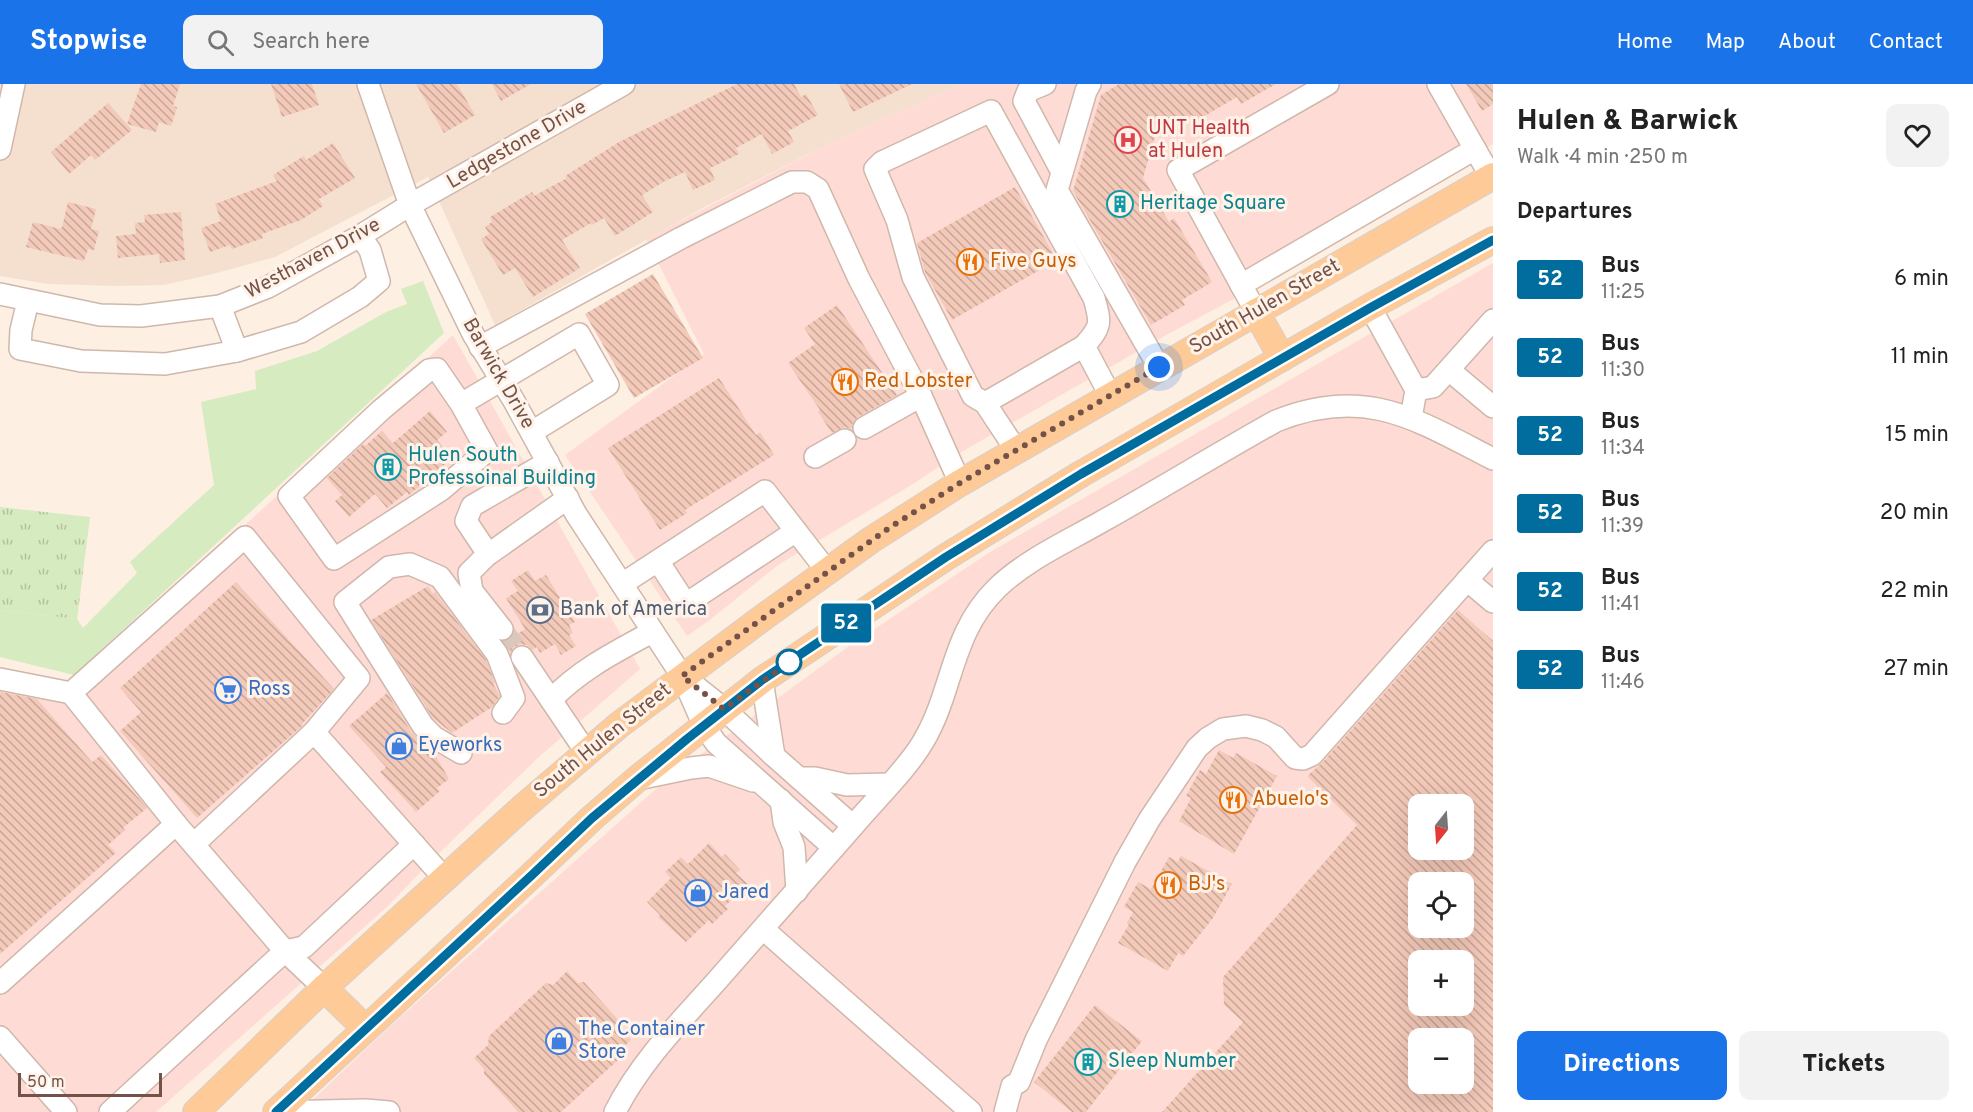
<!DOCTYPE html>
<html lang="en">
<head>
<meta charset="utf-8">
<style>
  body { margin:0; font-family:Overpass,sans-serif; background:#f2f2f2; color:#222; height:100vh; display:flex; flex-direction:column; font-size:22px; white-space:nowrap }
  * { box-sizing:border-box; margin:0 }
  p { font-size:20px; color:#767676 }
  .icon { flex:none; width:33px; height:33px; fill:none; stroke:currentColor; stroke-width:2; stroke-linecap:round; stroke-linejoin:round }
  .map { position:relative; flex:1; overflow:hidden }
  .panel { display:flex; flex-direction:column; background:#fff; width:480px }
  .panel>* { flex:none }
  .badge { padding:0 12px; border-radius:4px; font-size:21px; line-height:39px }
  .needle { width:39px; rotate:197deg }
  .fabs { position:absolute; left:1408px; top:710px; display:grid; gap:12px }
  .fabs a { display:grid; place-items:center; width:66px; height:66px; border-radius:12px; background:#fff; box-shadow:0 6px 24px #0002; font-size:30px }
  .scale { position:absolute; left:18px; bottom:15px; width:144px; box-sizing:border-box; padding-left:6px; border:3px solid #755248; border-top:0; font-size:16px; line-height:21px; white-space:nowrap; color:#755248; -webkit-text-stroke:4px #fff3e9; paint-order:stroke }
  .you { position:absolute; width:30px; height:30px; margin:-15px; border:4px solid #fff; border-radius:50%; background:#1a73e8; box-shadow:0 0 0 9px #1a73e833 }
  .map>.badge { position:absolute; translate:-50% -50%; box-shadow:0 0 0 3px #fff }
  h2 { padding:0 24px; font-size:22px; line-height:54px }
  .round { display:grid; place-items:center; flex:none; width:63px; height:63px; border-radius:12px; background:#f2f2f2 }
  .headline { display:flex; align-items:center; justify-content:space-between; height:102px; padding:0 24px }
  h1 { font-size:28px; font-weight:800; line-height:45px }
  .action { display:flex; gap:12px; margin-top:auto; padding:12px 24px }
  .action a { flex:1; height:69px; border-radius:12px; background:#1a73e8; color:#fff; font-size:24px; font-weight:800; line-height:69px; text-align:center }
  .action a+a { background:#f2f2f2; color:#222 }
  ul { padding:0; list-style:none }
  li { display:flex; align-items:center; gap:18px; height:78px; padding:0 24px }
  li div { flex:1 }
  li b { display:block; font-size:22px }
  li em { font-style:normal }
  li .badge { min-width:66px; font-weight:700; text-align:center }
  header { display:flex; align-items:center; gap:36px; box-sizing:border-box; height:84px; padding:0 30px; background:#1a73e8; color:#fff }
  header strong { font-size:28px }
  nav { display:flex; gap:33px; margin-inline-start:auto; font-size:21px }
  .search { width:420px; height:54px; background:#f2f2f2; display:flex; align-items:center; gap:15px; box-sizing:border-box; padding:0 21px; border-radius:12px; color:#767676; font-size:22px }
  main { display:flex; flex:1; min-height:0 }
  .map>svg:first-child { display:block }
  .residential { fill:#f5e0d0 }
  .commercial { fill:#fedcd5; fill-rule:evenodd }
  .green { fill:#d7ebc0 }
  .park { fill:url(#park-tufts) }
  .building { fill:url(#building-back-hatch); fill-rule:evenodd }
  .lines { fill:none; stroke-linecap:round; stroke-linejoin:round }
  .minor-tunnel { stroke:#dbc8bc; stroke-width:21; stroke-dasharray:21 10; stroke-linecap:butt }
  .minor-casing { stroke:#d0b7ab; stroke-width:24 }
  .major-casing { stroke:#d8cfcc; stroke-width:28 }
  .minor { stroke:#fff; stroke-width:21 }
  .major { stroke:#fecb98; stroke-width:26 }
  .line-casing { stroke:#fff; stroke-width:14 }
  .line { stroke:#006d9e; stroke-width:9 }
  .walk { stroke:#755248; stroke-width:6; stroke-dasharray:0 10.8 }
  .stop-dot { fill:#fff; stroke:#006d9e; stroke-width:3 }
  .labels { text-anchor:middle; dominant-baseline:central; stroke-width:6; stroke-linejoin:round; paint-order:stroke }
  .health-label { font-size:20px; fill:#be3a42; stroke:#fff3e9; text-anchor:start }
  .street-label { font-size:20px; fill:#755248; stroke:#fff3e9 }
  .culture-label { font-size:20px; fill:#0d838f; stroke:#fff3e9; text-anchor:start }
  .food-label { font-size:20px; fill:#c56008; stroke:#fff3e9; text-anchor:start }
  .service-label { font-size:20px; fill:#4e5e75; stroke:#fff3e9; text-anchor:start }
  .shop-label { font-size:20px; fill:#366cbe; stroke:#fff3e9; text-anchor:start }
</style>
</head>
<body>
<header>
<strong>Stopwise</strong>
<div class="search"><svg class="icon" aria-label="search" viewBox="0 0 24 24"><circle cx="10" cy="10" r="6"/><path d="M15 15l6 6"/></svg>Search here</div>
<nav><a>Home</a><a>Map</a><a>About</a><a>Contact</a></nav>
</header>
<main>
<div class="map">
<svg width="1493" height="1028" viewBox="0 0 1493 1028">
  <defs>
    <pattern id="park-tufts" width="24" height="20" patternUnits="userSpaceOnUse" patternTransform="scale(1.5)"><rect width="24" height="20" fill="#d7ebc0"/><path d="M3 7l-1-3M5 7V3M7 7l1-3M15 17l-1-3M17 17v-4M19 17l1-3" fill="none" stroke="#b3c19e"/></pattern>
    <pattern id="building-back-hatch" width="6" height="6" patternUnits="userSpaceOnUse" patternTransform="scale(1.5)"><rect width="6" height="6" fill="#f3c9b9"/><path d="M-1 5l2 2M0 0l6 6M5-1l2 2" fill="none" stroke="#c9a698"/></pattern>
  </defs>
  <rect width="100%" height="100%" fill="#fdefe2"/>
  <path class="residential" d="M0 0H963L836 56 701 125 495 241 428 93 275 173 213 190 164 201 117 202 48 200 0 192Z"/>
  <g class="commercial">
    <path d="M963 0H1493V60L1260 201 1168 250 963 367 913 400 778 481 711 535 687 552 565 371 704 270 646 155 836 56Z"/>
    <path d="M1493 179V1028H300L388 944 666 696 849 562 990 468ZM1419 720H1464V765H1419ZM1419 798H1464V843H1419ZM1419 876H1464V921H1419ZM1419 954H1464V999H1419Z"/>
    <path d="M453 251 640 585 540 672 436 772 388 822 156 1028H0V583L72 599Z"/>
  </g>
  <path class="green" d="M423 197 444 249 74 591 0 573V526L77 535 83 544 137 489 130 478 214 401 201 318 256 305 255 287 317 267 386 228 407 220 401 205Z"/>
  <path class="park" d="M0 423 90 433 77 535 0 526Z"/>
  <g class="building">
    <path d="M141 0H180L173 22 177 23 171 42 159 38 156 48 127 40Z"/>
    <path d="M271 0H312L319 21 282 33Z"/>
    <path d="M416 0H457L475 31 444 49Z"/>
    <path d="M492 0H531L501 17Z"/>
    <path d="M737 0H794L801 13 806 10 818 31 788 47 794 58 772 70 762 50 736 64 739 70 710 84 715 96 693 106 685 88 665 97 642 111 653 128 615 152 604 134 592 141 591 139 562 156 580 184 533 213 515 184 503 191 481 155 489 150 485 143 492 138 490 133 532 108 534 112 567 94 565 92 619 58Z"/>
    <path d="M839 0H912L853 28Z"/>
    <path d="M1119 0H1276L1241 20 1237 13 1196 37 1192 31 1155 52 1143 94 1169 138 1174 134 1212 198 1182 216 1185 221 1151 241 1073 107 1101 11Z"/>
    <path d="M1466 0H1493V20L1482 27Z"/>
    <path d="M108 19 132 46 95 76 91 71 69 90 51 68Z"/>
    <path d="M333 59 355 94 319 115 323 122 301 136 262 150 263 154 232 165 230 161 210 168 201 144 221 137 215 120 277 97 273 91 304 72 306 76Z"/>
    <path d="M1015 103 1057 176 952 236 925 188 917 159Z"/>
    <path d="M68 118 96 125 91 145 99 147 94 166 88 165 84 177 26 163 33 138 60 145 62 143Z"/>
    <path d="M181 128 185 176 160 179 159 170 118 174 116 152 136 150 135 139 145 138 144 131Z"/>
    <path d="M653 190 703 274 634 314 585 230Z"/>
    <path d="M837 221 897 311 858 333 853 338 851 345 845 343 832 349 818 328 820 326 788 279 815 260 804 244Z"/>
    <path d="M719 294 756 351 760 348 774 371 685 426 687 429 660 446 608 364Z"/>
    <path d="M430 327 447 348 437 356 452 374 409 411 407 408 387 424 375 410 349 433 335 417 342 411 327 394 363 360 365 362 382 347 393 359Z"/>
    <path d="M528 486 535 497 546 491 575 538 569 541 573 549 569 551 576 562 561 571 555 560 540 569 537 563 532 566 527 561 521 560 514 563 510 569 504 558 525 545 506 514 518 507 511 497Z"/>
    <path d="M236 498 334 605 302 640 303 641 197 734 120 647 141 628 120 604Z"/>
    <path d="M428 502 433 510 435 508 486 576 495 599 493 600 500 612 492 623 452 649 433 634 371 536Z"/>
    <path d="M1458 526 1493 557V1028H1162L1243 938 1224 921 1223 893 1357 741 1307 692 1322 679ZM1419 720H1464V765H1419ZM1419 798H1464V843H1419ZM1419 876H1464V921H1419ZM1419 954H1464V999H1419Z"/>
    <path d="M0 608 37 615 92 678 101 671 147 724 123 744 125 746 108 761 116 769 0 870Z"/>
    <path d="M387 609 412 649 433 667 449 695 437 704 440 707 416 728 380 688 386 683 349 642Z"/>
    <path d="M1219 666 1233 674 1236 669 1277 692 1234 770 1179 737 1191 714 1186 712 1200 686 1206 690Z"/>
    <path d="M709 759 722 773 725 770 740 786 736 789 748 800 725 822 728 825 712 840 709 836 686 858 658 833 660 831 647 818 671 794 665 788 681 773 688 780Z"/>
    <path d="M1181 772 1232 800 1213 834 1183 872 1178 869 1168 887 1118 859 1129 840 1127 839 1133 828 1124 823 1138 798 1151 805 1169 773 1178 778Z"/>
    <path d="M567 887 578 899 584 898 622 940 620 945 631 956 618 968 617 977 561 1028H518L484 990V985L474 974 488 961 489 952 546 899 553 901Z"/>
    <path d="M1095 921 1142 957 1086 1028H1072L1034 998Z"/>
  </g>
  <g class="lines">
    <path class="minor-tunnel" d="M502 545 522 573"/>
    <defs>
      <g id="minor">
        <path d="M368 0 410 121 473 250 514 317 576 430 682 592 704 642 716 659 834 764"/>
        <path d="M1045 0 1028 7 1024 17 1062 88"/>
        <path d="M1090 0 1086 7 1057 106 1159 283"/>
        <path d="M1438 0 1491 93"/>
        <path d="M0 65 14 0"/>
        <path d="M1241 201 1475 65"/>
        <path d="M0 210 100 231 141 232 220 222 268 203 360 152 410 121 624 0"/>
        <path d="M28 217 21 246 20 265 81 277 165 280 237 267 220 222"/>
        <path d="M1370 223 1416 306 1411 334"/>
        <path d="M1256 228 1178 86 1328 0"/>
        <path d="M480 263 681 154 792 98H807L818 105 859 195 921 312 960 399"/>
        <path d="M237 267 301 248 360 213 379 197 370 166 360 152"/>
        <path d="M1449 286 1493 323"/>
        <path d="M1416 306 1433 303 1493 236"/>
        <path d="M985 319 1084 262"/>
        <path d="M461 320 437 285 429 286 381 326 289 412 334 475 441 406 487 367 461 320 579 250 608 301 532 348"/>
        <path d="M864 344 921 312"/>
        <path d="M1016 366 985 319 973 312 913 193 897 136 875 85 882 78 991 27 1094 214C1101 239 1102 242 1084 262L1110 311"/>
        <path d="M815 373 845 356"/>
        <path d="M488 470 466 437 472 422 548 378"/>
        <path d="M658 477 686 520 796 447"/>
        <path d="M1467 496 1493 518"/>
        <path d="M622 500 765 407 827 487"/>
        <path d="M502 545 472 507 469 489 486 472 568 414"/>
        <path d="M522 573 586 668"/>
        <path d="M685 594 724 625 774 672 853 742"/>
        <path d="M0 595 71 609"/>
        <path d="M762 596 774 672"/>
        <path d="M551 616C579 586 617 567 652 548"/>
        <path d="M461 669 434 653 423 642 345 518 389 483 410 480 440 493 497 570 514 614 503 629"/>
        <path d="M799 694H815L847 701 889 700"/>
        <path d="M638 695 691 684 709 682 753 697"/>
        <path d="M781 716 784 738 794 763 797 807"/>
        <path d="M176 740 71 609 245 453 359 594 314 648"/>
        <path d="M194 760 314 648 444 794"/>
        <path d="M763 845 971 1028"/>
        <path d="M285 867 304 863 414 760"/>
        <path d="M285 867 324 904"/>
        <path d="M0 899 176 740 285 867 110 1028"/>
        <path d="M0 953 66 1028"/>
        <path d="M276 1028 366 1026 389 1028"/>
        <path d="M615 1028C639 980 678 940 714 900 760 847 807 794 854 741 875 716 907 685 923 658 954 606 950 550 997 504 1026 476 1066 458 1101 438 1160 405 1217 370 1276 337 1365 301 1415 335 1493 375"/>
        <path d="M1005 1028 1012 1002 1019 998 1036 956 1125 778 1149 736 1197 664 1208 654 1223 645 1246 642 1262 646 1276 653 1295 674 1303 675 1312 671 1493 467"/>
      </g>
      <g id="major">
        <path d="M1256 228 1282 274"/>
        <path d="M324 904 365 944"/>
        <path d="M196 1028 324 904 521 725 619 641 765 532 871 456 960 399 1493 92"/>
        <path d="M276 1028 532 791 592 734 637 695 762 596 946 473 1081 390 1370 223 1493 156"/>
      </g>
    </defs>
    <use href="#minor" class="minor-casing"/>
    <use href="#major" class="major-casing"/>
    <use href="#minor" class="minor"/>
    <use href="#major" class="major"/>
  </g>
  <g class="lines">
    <defs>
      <path id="line" d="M276 1028 532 791 592 734 687 655 762 596 946 473 1081 390 1370 224 1493 156"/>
    </defs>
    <use href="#line" class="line-casing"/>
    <use href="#line" class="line"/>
    <path class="walk" d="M789 578 795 574 724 625 682 592 889 444 960 399 1159 283"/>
  </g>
  <defs>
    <symbol id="hospital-ring" viewBox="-11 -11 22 22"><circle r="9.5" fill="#fff3e9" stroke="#e0444e" stroke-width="1.5"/><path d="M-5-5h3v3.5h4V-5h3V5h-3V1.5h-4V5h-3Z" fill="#e0444e"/></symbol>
    <symbol id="building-ring" viewBox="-11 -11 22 22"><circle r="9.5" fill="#fff3e9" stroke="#0f9aa8" stroke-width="1.5"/><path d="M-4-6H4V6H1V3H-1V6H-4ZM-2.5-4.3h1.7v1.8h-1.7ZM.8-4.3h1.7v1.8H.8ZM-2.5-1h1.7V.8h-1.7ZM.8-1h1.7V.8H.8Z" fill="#0f9aa8"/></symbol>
    <symbol id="restaurant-ring" viewBox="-11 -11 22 22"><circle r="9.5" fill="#fff3e9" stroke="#e8710a" stroke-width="1.5"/><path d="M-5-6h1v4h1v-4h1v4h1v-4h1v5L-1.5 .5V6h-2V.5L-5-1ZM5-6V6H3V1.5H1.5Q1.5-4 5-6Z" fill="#e8710a"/></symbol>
    <symbol id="bank-ring" viewBox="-11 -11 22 22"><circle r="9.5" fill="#fff3e9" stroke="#5c6f8a" stroke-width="1.5"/><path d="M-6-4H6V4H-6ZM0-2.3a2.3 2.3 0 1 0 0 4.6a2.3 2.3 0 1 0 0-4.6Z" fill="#5c6f8a"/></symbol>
    <symbol id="supermarket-ring" viewBox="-11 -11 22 22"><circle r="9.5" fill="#fff3e9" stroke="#3f7fe0" stroke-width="1.5"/><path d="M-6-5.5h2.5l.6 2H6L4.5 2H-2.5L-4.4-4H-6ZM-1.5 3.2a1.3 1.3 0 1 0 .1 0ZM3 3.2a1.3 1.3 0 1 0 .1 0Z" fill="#3f7fe0"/></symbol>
    <symbol id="shop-ring" viewBox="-11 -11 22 22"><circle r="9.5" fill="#fff3e9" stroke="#3f7fe0" stroke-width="1.5"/><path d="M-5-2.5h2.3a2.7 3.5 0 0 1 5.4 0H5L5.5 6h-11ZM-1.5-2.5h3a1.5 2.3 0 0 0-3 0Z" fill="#3f7fe0"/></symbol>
  </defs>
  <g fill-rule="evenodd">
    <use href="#hospital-ring" x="1113" y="41" width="30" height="30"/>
    <use href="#building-ring" x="1105" y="105" width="30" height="30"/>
    <use href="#restaurant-ring" x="955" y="163" width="30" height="30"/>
    <use href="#restaurant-ring" x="830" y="283" width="30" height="30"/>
    <use href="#building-ring" x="373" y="368" width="30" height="30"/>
    <use href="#bank-ring" x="525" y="511" width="30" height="30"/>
    <use href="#supermarket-ring" x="213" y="591" width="30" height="30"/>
    <use href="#shop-ring" x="384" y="647" width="30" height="30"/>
    <use href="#restaurant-ring" x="1218" y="701" width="30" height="30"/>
    <use href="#restaurant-ring" x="1153" y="786" width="30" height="30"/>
    <use href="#shop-ring" x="683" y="794" width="30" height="30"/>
    <use href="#shop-ring" x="544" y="942" width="30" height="30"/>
    <use href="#building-ring" x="1073" y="963" width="30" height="30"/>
  </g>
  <circle class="stop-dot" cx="789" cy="578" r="12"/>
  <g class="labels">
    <g class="health-label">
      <text x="1148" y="45">UNT Health<tspan x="1148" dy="23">at Hulen</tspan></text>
    </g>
    <g class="street-label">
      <text transform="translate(517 61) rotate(-30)">Ledgestone Drive</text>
      <text transform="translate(313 175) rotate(-28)">Westhaven Drive</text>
      <text transform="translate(1265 223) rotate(-30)">South Hulen Street</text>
      <text transform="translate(498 290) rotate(60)">Barwick Drive</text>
      <text transform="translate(603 657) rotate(-39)">South Hulen Street</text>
    </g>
    <g class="culture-label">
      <text x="1140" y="120">Heritage Square</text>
      <text x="408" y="372">Hulen South<tspan x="408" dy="23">Professoinal Building</tspan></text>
      <text x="1108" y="978">Sleep Number</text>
    </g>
    <g class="food-label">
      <text x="990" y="178">Five Guys</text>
      <text x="864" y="298">Red Lobster</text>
      <text x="1252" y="716">Abuelo's</text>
      <text x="1188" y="801">BJ's</text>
    </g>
    <g class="service-label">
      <text x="560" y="526">Bank of America</text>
    </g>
    <g class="shop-label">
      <text x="248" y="606">Ross</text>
      <text x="418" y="662">Eyeworks</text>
      <text x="718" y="809">Jared</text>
      <text x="578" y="946">The Container<tspan x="578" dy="23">Store</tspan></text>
    </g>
  </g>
</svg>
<div class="fabs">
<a><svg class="needle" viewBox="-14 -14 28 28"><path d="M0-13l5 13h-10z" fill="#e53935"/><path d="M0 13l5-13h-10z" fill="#767676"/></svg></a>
<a><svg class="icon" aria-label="locate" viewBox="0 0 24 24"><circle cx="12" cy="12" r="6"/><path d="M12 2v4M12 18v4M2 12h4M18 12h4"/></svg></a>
<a>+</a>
<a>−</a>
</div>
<div class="scale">50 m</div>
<div class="you" style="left:1159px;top:283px"></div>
<b class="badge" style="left:846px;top:539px;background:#006d9e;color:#fff">52</b>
</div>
<section class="panel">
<div class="headline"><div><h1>Hulen &amp; Barwick</h1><p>Walk · 4 min · 250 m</p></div><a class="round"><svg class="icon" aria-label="heart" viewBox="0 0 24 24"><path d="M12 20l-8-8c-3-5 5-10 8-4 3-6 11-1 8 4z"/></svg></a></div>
<h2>Departures</h2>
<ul>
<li><span class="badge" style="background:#006d9e;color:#fff">52</span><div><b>Bus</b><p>11:25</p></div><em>6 min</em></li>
<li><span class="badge" style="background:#006d9e;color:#fff">52</span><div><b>Bus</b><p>11:30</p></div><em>11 min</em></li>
<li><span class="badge" style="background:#006d9e;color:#fff">52</span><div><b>Bus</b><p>11:34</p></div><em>15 min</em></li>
<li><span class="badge" style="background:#006d9e;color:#fff">52</span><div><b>Bus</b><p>11:39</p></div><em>20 min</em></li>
<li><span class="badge" style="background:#006d9e;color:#fff">52</span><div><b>Bus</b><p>11:41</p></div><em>22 min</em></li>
<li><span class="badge" style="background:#006d9e;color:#fff">52</span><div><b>Bus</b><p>11:46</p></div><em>27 min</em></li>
</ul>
<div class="action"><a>Directions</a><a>Tickets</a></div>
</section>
</main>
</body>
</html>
